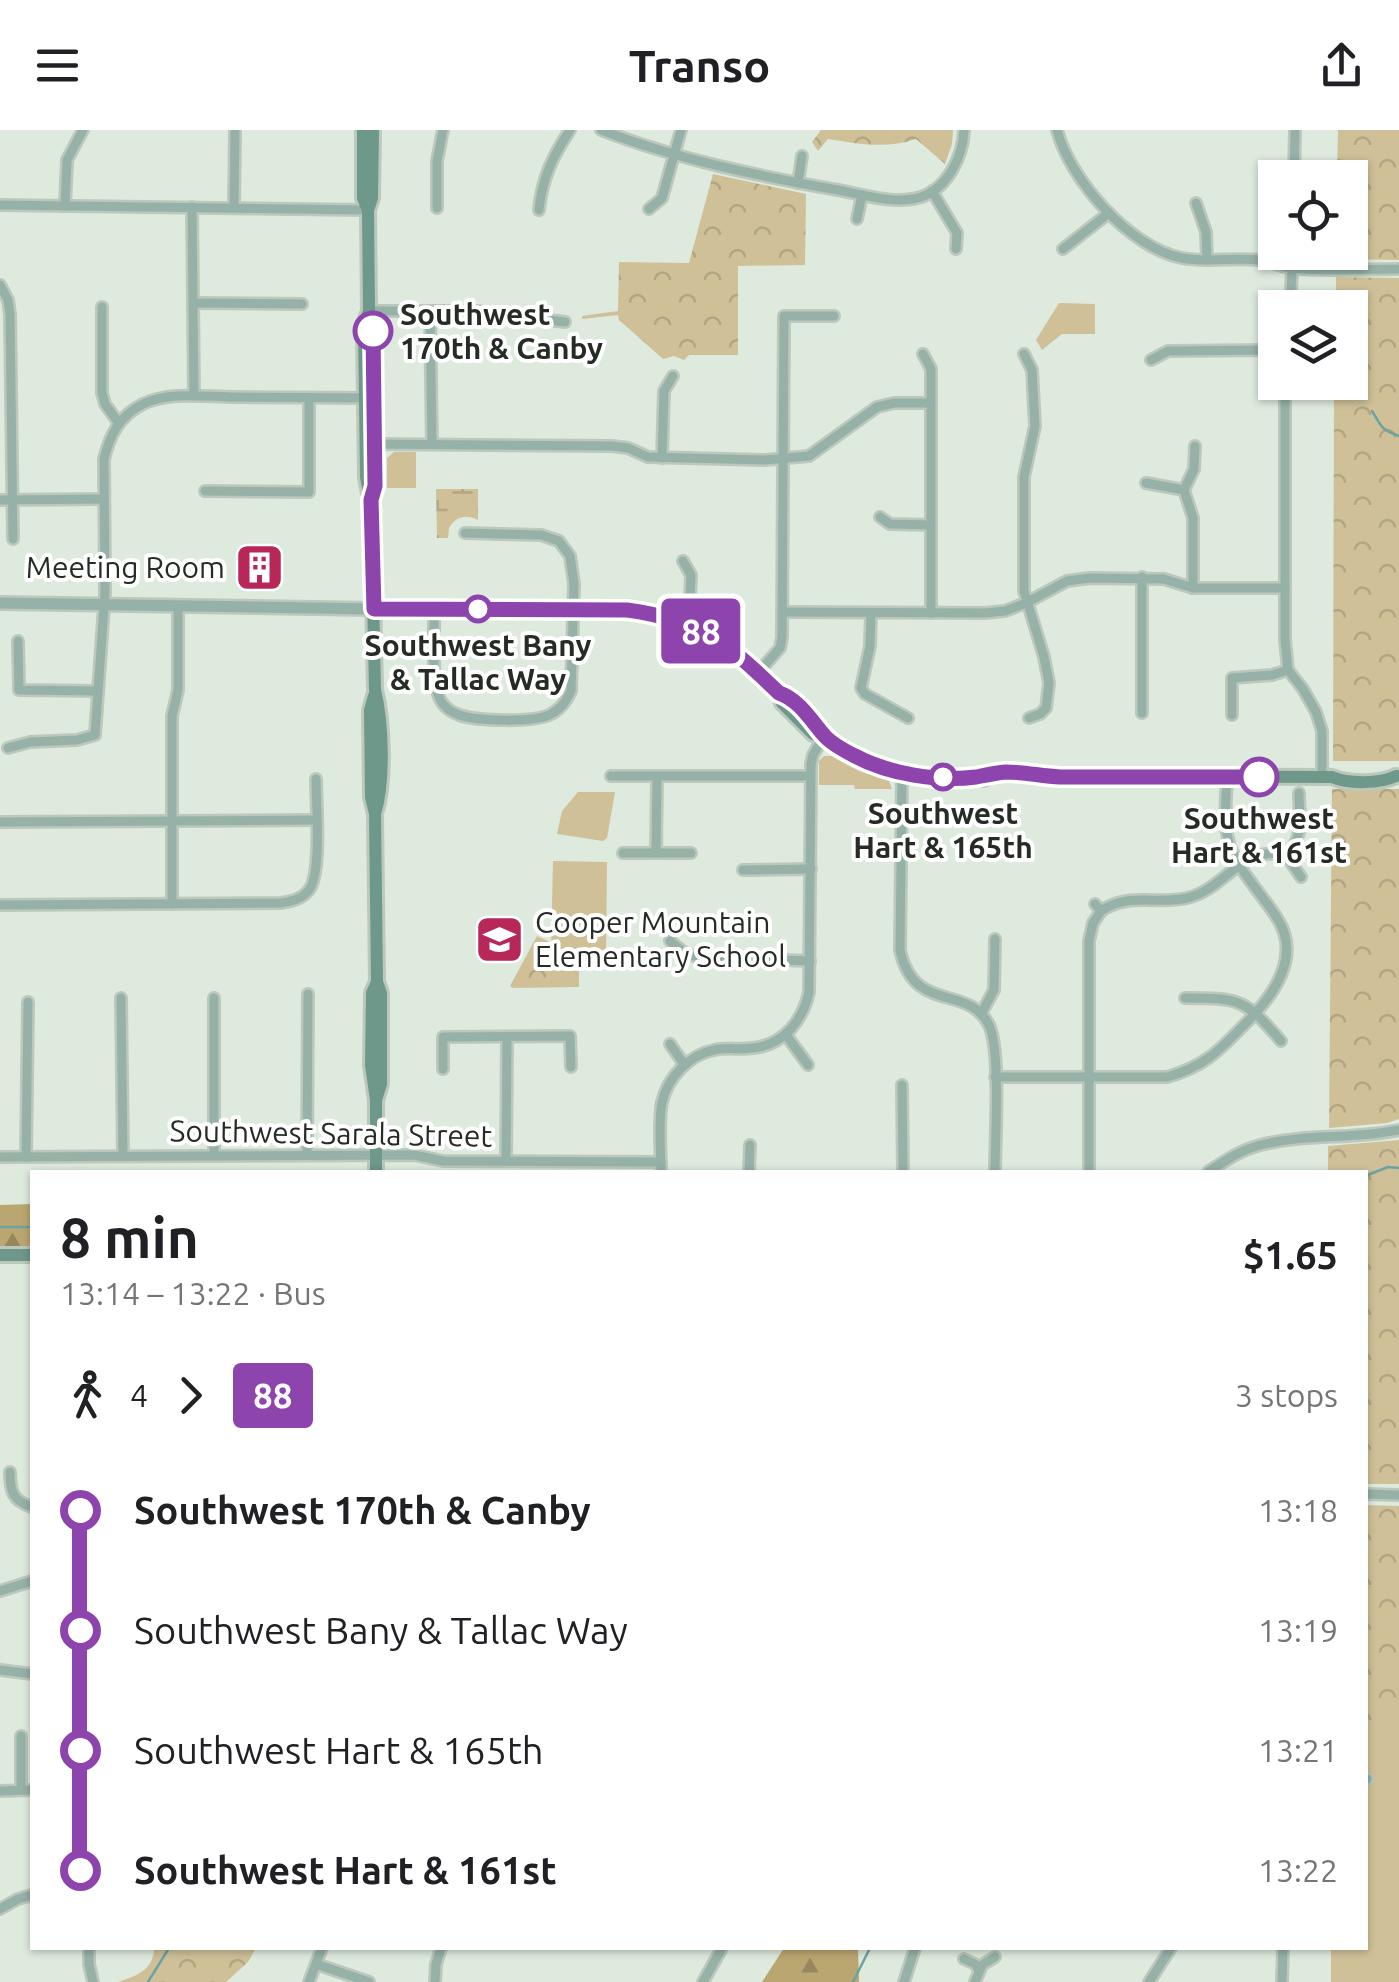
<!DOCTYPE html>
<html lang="en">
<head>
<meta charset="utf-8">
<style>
  body { margin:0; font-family:Ubuntu,sans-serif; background:#f6f6f6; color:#202124; height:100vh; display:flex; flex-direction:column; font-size:38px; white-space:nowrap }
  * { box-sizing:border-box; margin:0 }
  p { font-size:32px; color:#757577 }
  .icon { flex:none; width:55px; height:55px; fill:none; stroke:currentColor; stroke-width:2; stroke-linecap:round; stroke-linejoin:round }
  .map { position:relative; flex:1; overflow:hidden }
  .details { position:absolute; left:30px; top:1040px; width:1338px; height:780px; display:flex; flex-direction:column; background:#fff; border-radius:0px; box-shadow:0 2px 8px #0004 }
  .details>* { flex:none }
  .badge { padding:0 20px; border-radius:8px; font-size:35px; line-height:65px }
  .controls { position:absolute; left:1258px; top:30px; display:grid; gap:20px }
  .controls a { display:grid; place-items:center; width:110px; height:110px; border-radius:0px; background:#fff; box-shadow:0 2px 8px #0004; font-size:50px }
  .map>.badge { position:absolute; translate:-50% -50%; box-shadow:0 0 0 5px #fff }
  .legs { display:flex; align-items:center; gap:15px; height:110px; padding:0 30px; font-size:32px }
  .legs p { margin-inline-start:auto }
  .headline { display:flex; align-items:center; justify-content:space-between; height:170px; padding:0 30px }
  h1 { font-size:55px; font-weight:700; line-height:75px }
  ul { padding:0 30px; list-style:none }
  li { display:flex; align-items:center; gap:35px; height:120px; font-size:38px }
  li i { display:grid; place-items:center; width:15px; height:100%; margin:0 12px; background:currentColor }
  li i::after { content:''; width:25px; height:25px; margin:-12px; border:8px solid; border-radius:50%; background:#fff }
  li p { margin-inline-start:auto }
  li:first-child i { background:linear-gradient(#0000 50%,currentColor 0) }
  li:last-child i { background:linear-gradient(currentColor 50%,#0000 0) }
  header { display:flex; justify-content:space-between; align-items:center; height:130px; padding:0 30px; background:#fff; font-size:45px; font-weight:700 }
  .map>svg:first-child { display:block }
  .green { fill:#cfc098 }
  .forest { fill:url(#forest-firs) }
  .wetland { fill:url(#wetland-marsh) }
  .park { fill:url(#park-crowns) }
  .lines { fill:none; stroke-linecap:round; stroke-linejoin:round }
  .stream { stroke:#6ba3a3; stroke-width:2.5 }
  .minor-casing { stroke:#bcc8bc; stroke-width:14 }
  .tertiary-casing { stroke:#bcc8bc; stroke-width:16 }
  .secondary-casing { stroke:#bcc8bc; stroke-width:18 }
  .minor { stroke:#96b2a8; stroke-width:9 }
  .tertiary { stroke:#96b2a8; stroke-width:11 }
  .secondary { stroke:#6d988a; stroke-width:12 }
  .line-1-casing { stroke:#fff; stroke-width:22 }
  .line-1 { stroke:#8e44ad; stroke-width:15 }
  .stop-1-dot { fill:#fff; stroke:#8e44ad; stroke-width:5 }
  .labels { text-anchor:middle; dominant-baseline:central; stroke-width:8; stroke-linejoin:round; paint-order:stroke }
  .stop-label { font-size:30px; font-weight:bold; fill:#262b25; stroke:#fff }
  .poi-label { font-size:30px; fill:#262b25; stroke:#fff; text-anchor:end }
  .street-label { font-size:30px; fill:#262b25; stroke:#fff }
</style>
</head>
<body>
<header><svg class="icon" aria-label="menu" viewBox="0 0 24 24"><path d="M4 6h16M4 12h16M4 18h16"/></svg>Transo<svg class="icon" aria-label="share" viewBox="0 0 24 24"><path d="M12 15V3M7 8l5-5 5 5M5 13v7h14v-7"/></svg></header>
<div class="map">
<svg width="1399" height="1852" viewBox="0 0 1399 1852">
  <defs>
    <pattern id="forest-firs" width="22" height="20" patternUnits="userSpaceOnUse" patternTransform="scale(2.5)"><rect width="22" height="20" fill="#baa670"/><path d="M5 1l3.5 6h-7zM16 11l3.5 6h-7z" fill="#97875c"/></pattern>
    <pattern id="wetland-marsh" width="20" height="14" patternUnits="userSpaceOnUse" patternTransform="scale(2.5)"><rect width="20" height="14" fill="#cfc098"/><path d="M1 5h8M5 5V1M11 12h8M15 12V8" fill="none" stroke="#b2a583"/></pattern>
    <pattern id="park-crowns" width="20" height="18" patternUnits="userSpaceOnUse" patternTransform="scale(2.5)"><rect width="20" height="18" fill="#cfc098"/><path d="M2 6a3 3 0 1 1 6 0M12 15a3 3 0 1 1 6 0" fill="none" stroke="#b2a583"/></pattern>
  </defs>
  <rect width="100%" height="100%" fill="#ddeadd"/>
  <g class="green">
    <path d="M1059 173 1095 174V204H1062L1042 220 1036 210Z"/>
    <path d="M394 322H416V358H387V328Z"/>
    <path d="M824 626H831L857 640 889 651 892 659H855L854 655H819V631Z"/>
    <path d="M578 662H615L607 708 603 711 557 704 562 681Z"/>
    <path d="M553 731 607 732 606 820 551 819Z"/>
    <path d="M1365 1599H1399V1852H1331V1818H1365V1662L1368 1660V1637H1365Z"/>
  </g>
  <g class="forest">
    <path d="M32 1074V1117H0V1075Z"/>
    <path d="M784 1818H858L859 1852H762Z"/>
  </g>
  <path class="wetland" d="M436 359H478V390C466 384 456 386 449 398L448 408H437Z"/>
  <g class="park">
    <path d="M821 0H953L952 14 945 34 916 9C888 19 857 14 828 9L818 21 812 12Z"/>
    <path d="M1338 0H1399V130L1337 129V123L1350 122V48L1337 47Z"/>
    <path d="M713 44 806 64 805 135 738 136V225H689L684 230 674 226 663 229 619 190 618 185 582 189V186L618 181 619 132 689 133Z"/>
    <path d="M1336 147 1399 148V631H1333L1334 253 1350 252V178L1334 177 1336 175Z"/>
    <path d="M1332 659H1399V989L1387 993 1329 998Z"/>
    <path d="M537 806 548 811 547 822 562 823 561 841H579V857L513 858 510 856Z"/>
    <path d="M1399 1010V1354H1365V1042H1328V1016Z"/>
    <path d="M1365 1375 1399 1376V1599H1365Z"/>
    <path d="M154 1818H256L248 1832 226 1852H118C136 1846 154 1840 154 1818Z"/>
  </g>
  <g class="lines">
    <g class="stream">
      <path d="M1372 281C1382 297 1380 299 1399 306"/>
      <path d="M1365 1046 1388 1037 1399 1038"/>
      <path d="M0 1097H32"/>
      <path d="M148 1852 169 1818"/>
      <path d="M853 1852 870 1818"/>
    </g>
    <defs>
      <g id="minor">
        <path d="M601 0C676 29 758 46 838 60 864 65 895 75 921 67 948 58 963 26 964 0"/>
        <path d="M1057 0C1070 50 1130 118 1182 128 1208 133 1234 127 1260 130 1270 132 1280 136 1290 138 1326 142 1363 139 1399 139"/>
        <path d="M1294 48 1295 0"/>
        <path d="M798 53 802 26"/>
        <path d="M932 61 957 103 956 119"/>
        <path d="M1196 73 1206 102 1207 130"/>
        <path d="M0 75 368 80"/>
        <path d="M65 76 67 30 83 0"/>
        <path d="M192 77 194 266"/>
        <path d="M234 77 235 0"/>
        <path d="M437 78V31L443 0"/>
        <path d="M649 79 662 68 681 0"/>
        <path d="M539 80C542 48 553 26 570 0"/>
        <path d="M857 89 862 65"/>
        <path d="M1063 119 1109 83"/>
        <path d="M0 155 8 170 10 184 13 409"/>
        <path d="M194 173 302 174"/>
        <path d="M102 177V263L105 274 118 292"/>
        <path d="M1286 178 1291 161 1293 122"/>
        <path d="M369 181H476L565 192"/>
        <path d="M430 181 432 314"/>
        <path d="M923 224 931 239V483"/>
        <path d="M1024 224 1032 240 1035 296 1024 347V461L1044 527 1049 553 1046 578 1040 584 1029 588"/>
        <path d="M1151 230 1168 221 1275 220"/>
        <path d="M1285 252V510L1288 540 1303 559 1316 582 1322 601V647"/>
        <path d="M369 314 612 316 628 318 648 327 765 330 809 326 877 277 894 273H931"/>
        <path d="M662 328 664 261 673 246"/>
        <path d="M1146 353 1184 360"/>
        <path d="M1184 360 1193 388V458"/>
        <path d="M1184 360 1194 339 1195 316"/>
        <path d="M205 361 309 362V268"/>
        <path d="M0 370 104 369"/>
        <path d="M880 387 890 394 931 395"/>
        <path d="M434 479C435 501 430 554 441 571 445 578 451 582 459 585 477 591 535 593 551 584 561 579 566 571 571 561L574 454 570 426 559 411 541 405 465 403"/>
        <path d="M782 482 985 483 1005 481 1026 473 1067 451 1090 448 1164 449 1193 458H1285"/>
        <path d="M871 483 870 516 861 558 865 564 908 588"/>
        <path d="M18 511 19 560 97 561"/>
        <path d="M667 528 690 468 691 445 683 431"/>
        <path d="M758 543 780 518 782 507 784 186H834"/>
        <path d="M1142 583V447"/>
        <path d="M1232 585V548L1272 545 1288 540"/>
        <path d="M8 618 30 612 77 610 95 605 105 462 104 329C110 305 119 286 143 274 170 261 205 267 234 267 278 267 322 268 366 268"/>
        <path d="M902 643 900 820C914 885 968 853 989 895 1001 920 995 1011 995 1042"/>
        <path d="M611 646H810"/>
        <path d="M0 692 316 690"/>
        <path d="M623 723H691"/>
        <path d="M656 723 657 647"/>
        <path d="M1286 725 1301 747"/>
        <path d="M743 740 811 739"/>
        <path d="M172 774V586L178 560V476"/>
        <path d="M1095 774 1101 781C1129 762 1157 775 1187 768 1226 759 1240 715 1286 725 1305 708 1299 686 1299 663"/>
        <path d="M0 775 281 773C292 771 301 770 309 760 322 743 316 673 316 649"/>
        <path d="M670 811 686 824 698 827 810 831"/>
        <path d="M121 868 123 1026"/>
        <path d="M214 868V1025"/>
        <path d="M1185 868C1240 868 1245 869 1281 911"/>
        <path d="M981 884 994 860 995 809"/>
        <path d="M786 905 808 935"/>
        <path d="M670 914 684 934"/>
        <path d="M443 939V907L570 906 571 937"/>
        <path d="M995 947H1167C1203 937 1218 922 1243 896 1271 869 1303 828 1277 788 1262 764 1240 743 1230 716 1223 695 1226 669 1227 647"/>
        <path d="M902 955 903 1042"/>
        <path d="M307 1025 308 864"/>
        <path d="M0 1027 414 1025 443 1031 661 1032"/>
        <path d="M26 1027 28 872"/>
        <path d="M506 1031 507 907"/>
        <path d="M661 1042C661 1020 658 994 662 972 668 947 689 925 714 920 727 917 740 920 753 918 784 915 803 890 809 862L811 634 813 625 824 606"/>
        <path d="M749 1042 750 1015"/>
        <path d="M1089 1042V811L1093 793 1101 781"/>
        <path d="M1208 1042C1223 1032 1239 1021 1257 1016 1303 1003 1353 1010 1399 1000"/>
        <path d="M10 1342C10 1362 13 1371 32 1377"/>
        <path d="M1365 1364 1399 1365"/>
        <path d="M0 1461 32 1451"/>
        <path d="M0 1540 32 1544"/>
        <path d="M21 1606V1660"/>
        <path d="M1365 1650 1367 1649"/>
        <path d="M0 1661 32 1660"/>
        <path d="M0 1779 18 1769 32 1765"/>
        <path d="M89 1818V1834L93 1852"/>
        <path d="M964 1829 975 1834 979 1840"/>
        <path d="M316 1834 369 1852"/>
        <path d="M309 1852 322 1818"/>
        <path d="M435 1852 436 1834 441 1818"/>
        <path d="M703 1852 722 1818"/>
        <path d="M904 1852 915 1818"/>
        <path d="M975 1852 982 1835 995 1827"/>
        <path d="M1149 1852 1171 1818"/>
        <path d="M1282 1852 1283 1818"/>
      </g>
      <path id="tertiary" d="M0 473 374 479"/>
      <g id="secondary">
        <path d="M363 0V68L368 80 369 181 373 195 375 356 371 371 375 560C383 592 385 652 375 684"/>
        <path d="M368 80 372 68 373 0"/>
        <path d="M369 181 364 195 366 347 369 363"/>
        <path d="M374 479 627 480C701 490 726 513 779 563 797 569 815 590 824 606"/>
        <path d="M779 563 782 573 813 604 824 606 867 631 892 640 922 646 979 647 984 649"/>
        <path d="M374 566 370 580 371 667 375 684 377 852 381 863V954L376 970"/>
        <path d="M979 647C994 640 1015 640 1030 646L1332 647C1348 654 1380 654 1396 646"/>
        <path d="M376 1042V970L371 935 372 863 377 852"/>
        <path d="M0 1125H32"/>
      </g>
    </defs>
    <use href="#minor" class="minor-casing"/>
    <use href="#tertiary" class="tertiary-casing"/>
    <use href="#secondary" class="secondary-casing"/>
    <use href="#minor" class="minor"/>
    <use href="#tertiary" class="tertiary"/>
    <use href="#secondary" class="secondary"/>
  </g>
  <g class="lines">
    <defs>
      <path id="line-1" d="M373 201 375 356 371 370 374 479 627 480C701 490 727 513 779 563 798 569 811 590 823 604 830 613 845 621 855 626 889 644 938 652 976 647 986 645 995 643 1006 642 1024 642 1041 646 1060 647H1259"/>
    </defs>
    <use href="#line-1" class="line-1-casing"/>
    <use href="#line-1" class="line-1"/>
  </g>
  <defs>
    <symbol id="building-square" viewBox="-11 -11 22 22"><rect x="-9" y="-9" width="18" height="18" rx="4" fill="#b72757" stroke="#fff"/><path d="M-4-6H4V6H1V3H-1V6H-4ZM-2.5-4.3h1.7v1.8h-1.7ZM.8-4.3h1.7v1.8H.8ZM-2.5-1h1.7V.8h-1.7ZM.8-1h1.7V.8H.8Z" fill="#fff"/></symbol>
    <symbol id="school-square" viewBox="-11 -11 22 22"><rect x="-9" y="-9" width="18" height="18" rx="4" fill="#b72757" stroke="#fff"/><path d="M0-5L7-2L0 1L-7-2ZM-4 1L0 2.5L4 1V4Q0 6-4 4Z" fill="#fff"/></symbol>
  </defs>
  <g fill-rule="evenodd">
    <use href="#building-square" x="232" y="410" width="55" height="55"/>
    <use href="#school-square" x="472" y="782" width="55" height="55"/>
  </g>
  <g class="stop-1-dot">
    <circle cx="373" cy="201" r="18"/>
    <circle cx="478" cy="479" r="12"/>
    <circle cx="943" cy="647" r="12"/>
    <circle cx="1259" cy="647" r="18"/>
  </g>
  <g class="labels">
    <g class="stop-label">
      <text x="400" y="184" text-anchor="start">Southwest<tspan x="400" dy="34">170th &amp; Canby</tspan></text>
      <text x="478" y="515">Southwest Bany<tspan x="478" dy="34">&amp; Tallac Way</tspan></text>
      <text x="943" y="683">Southwest<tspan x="943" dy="34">Hart &amp; 165th</tspan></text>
      <text x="1259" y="688">Southwest<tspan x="1259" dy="34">Hart &amp; 161st</tspan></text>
    </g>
    <g class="poi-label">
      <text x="225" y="437">Meeting Room</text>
      <text x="535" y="792" text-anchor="start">Cooper Mountain<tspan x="535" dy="34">Elementary School</tspan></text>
    </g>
    <g class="street-label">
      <text transform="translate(331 1003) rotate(1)">Southwest Sarala Street</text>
    </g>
  </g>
</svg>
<div class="controls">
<a><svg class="icon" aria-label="locate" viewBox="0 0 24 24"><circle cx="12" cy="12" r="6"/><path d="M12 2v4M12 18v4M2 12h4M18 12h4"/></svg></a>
<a><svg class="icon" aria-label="layers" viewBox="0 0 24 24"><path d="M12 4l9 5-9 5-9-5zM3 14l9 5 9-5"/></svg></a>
</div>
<b class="badge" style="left:701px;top:501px;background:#8e44ad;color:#fff">88</b>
<section class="details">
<div class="headline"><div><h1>8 min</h1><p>13:14 – 13:22 · Bus</p></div><b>$1.65</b></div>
<div class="legs"><svg class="icon" aria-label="walk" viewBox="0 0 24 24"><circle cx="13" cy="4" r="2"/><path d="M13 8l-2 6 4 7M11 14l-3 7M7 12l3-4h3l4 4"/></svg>4<svg class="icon" aria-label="forward" viewBox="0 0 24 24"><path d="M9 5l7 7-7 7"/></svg><b class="badge" style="background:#8e44ad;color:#fff">88</b><p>3 stops</p></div>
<ul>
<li><i style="color:#8e44ad"></i><b>Southwest 170th &amp; Canby</b><p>13:18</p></li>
<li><i style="color:#8e44ad"></i><span>Southwest Bany &amp; Tallac Way</span><p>13:19</p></li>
<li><i style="color:#8e44ad"></i><span>Southwest Hart &amp; 165th</span><p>13:21</p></li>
<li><i style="color:#8e44ad"></i><b>Southwest Hart &amp; 161st</b><p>13:22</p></li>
</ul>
</section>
</div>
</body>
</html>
